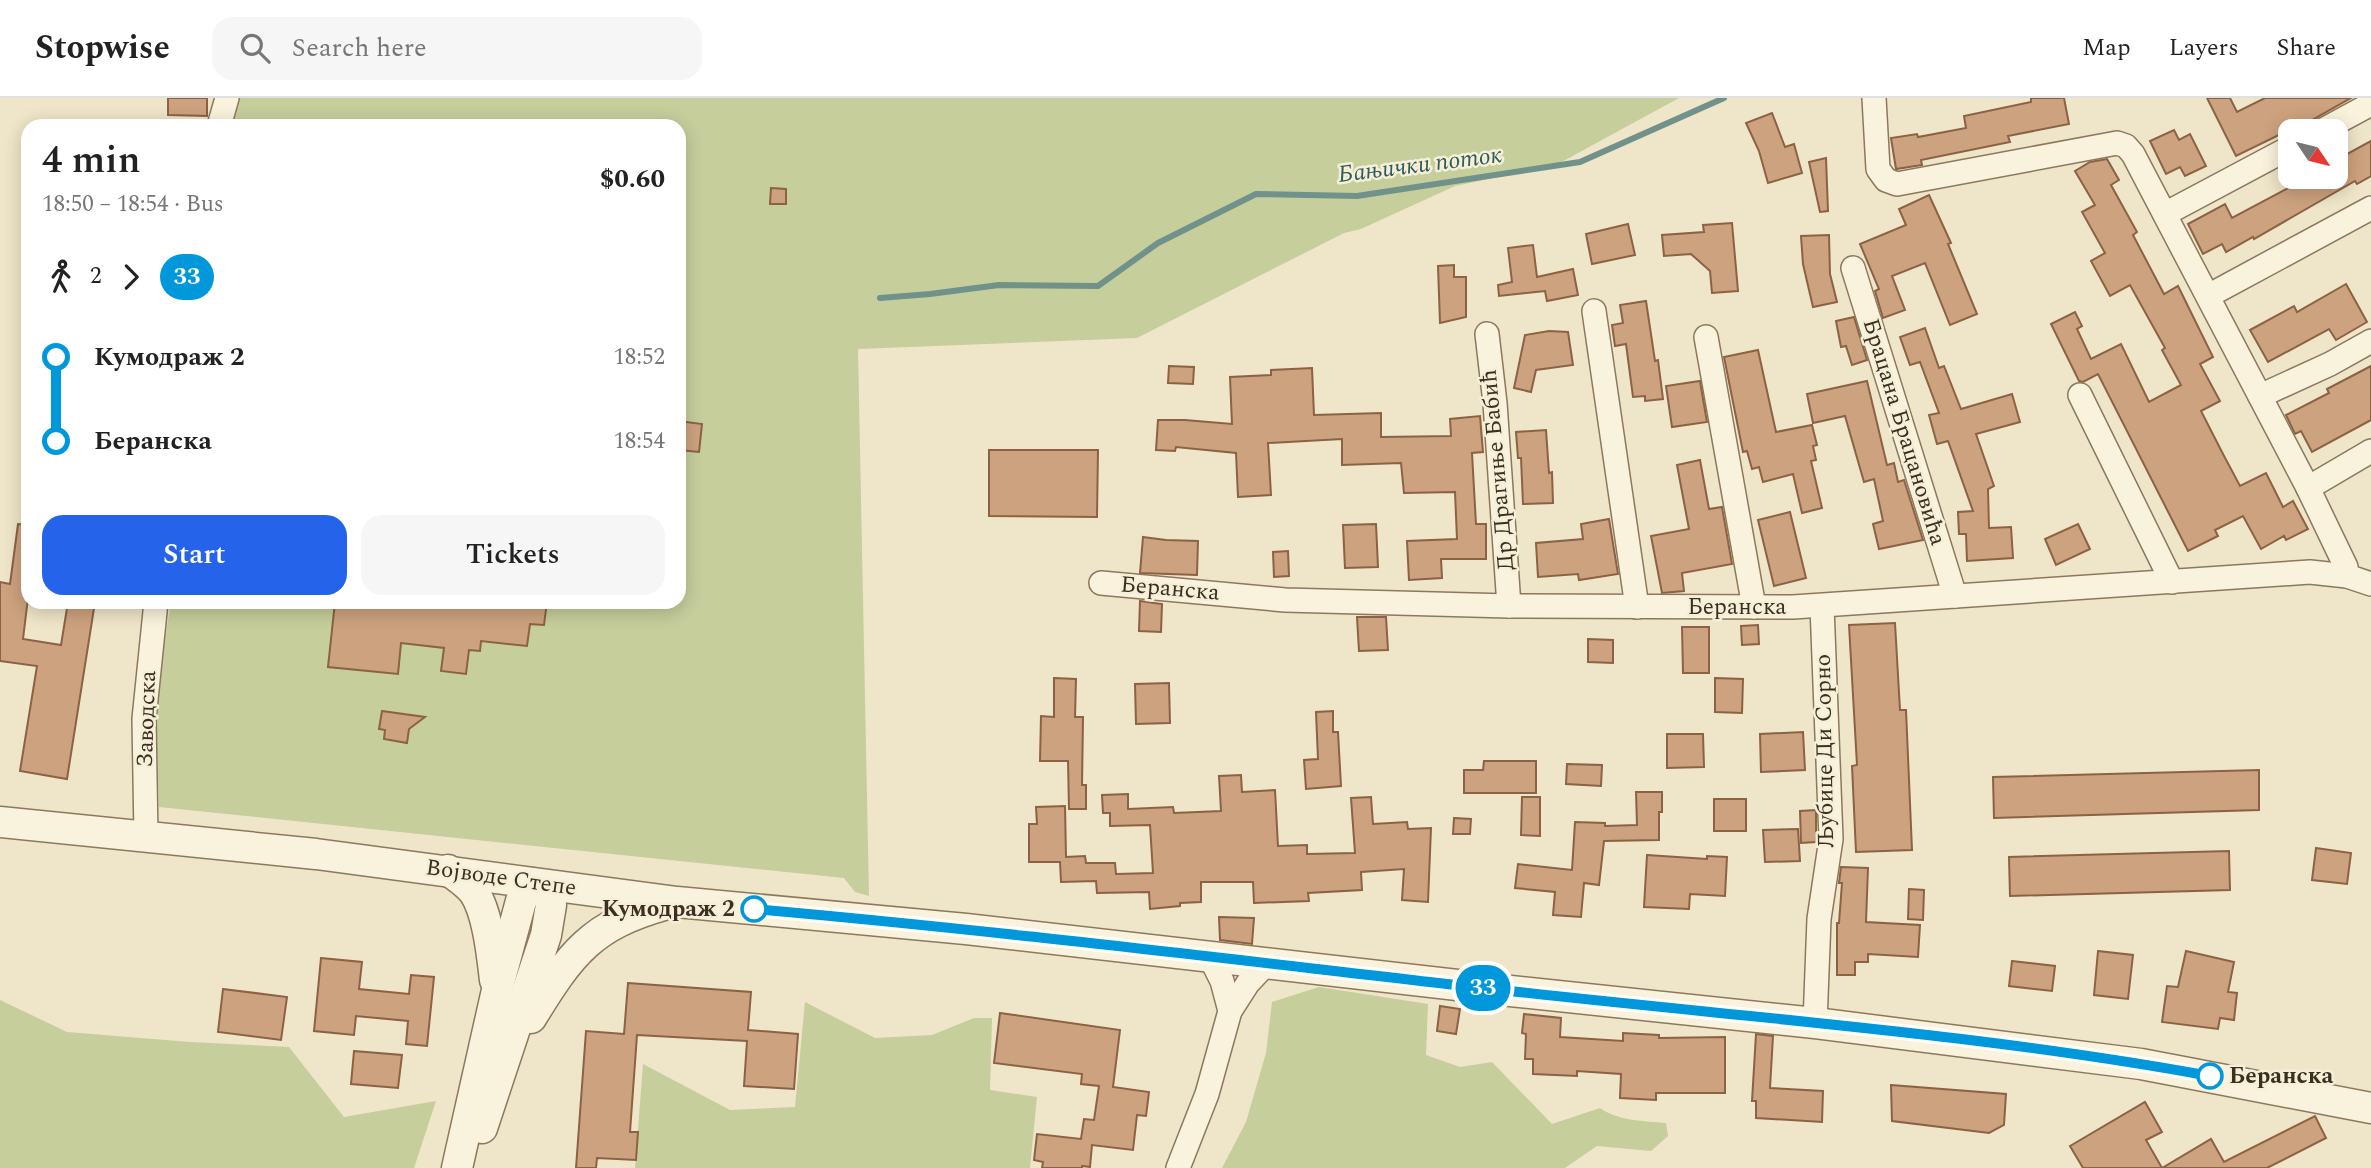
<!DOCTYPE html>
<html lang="en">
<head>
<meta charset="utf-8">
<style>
  body { margin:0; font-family:Spectral,serif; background:#f6f6f6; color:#222; height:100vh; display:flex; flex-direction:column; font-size:26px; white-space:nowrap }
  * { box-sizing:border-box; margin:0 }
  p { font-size:23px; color:#767676 }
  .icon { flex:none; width:38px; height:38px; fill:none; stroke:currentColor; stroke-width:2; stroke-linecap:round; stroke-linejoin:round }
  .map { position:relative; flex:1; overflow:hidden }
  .drawer { position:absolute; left:21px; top:21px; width:665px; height:490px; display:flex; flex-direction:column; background:#fff; border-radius:21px; box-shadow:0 4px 18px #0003 }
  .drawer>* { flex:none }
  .badge { padding:0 14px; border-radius:23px; font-size:24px; line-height:46px }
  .needle { width:46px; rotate:125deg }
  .tools { position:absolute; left:2278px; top:21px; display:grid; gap:14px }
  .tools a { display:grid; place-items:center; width:70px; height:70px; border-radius:14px; background:#fff; box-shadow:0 4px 18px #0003; font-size:35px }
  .map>.badge { position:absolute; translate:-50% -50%; box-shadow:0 0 0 4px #fff }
  .legs { display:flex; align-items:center; gap:10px; height:77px; padding:0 21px; font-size:23px }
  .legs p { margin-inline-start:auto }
  .overview { display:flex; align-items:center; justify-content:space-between; height:119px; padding:0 21px }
  h1 { font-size:38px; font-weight:600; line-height:52px }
  .cta { display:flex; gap:14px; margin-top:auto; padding:14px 21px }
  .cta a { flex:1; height:80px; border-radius:21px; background:#2563eb; color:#fff; font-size:28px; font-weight:600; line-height:80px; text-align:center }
  .cta a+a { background:#f6f6f6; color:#222 }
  ul { padding:0 21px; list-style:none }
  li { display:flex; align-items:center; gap:24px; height:84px; font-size:26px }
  li i { display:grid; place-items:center; width:10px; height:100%; margin:0 9px; background:currentColor }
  li i::after { content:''; width:18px; height:18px; margin:-9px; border:5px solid; border-radius:50%; background:#fff }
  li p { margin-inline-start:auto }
  li:first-child i { background:linear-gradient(#0000 50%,currentColor 0) }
  li:last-child i { background:linear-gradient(currentColor 50%,#0000 0) }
  header { display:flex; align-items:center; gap:42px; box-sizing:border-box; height:98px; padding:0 35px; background:#fff; border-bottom:2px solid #e0e0e0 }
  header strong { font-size:33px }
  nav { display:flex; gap:38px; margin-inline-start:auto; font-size:24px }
  .search { width:490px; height:63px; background:#f6f6f6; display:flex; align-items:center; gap:18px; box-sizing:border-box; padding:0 24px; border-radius:21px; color:#767676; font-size:26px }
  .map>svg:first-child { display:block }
  .green { fill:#c6ce9c }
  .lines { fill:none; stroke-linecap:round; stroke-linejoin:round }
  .stream { stroke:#70928b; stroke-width:6 }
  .building { fill:#cda27e; stroke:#8b6243; stroke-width:2 }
  .minor-casing { stroke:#8c785d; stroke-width:26 }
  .tertiary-casing { stroke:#8c785d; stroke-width:33 }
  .minor { stroke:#f9f2dc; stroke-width:23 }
  .tertiary { stroke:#f9f2dc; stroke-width:30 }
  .line-1-casing { stroke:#fff; stroke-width:16 }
  .line-1 { stroke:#0098da; stroke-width:10 }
  .stop-1-dot { fill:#fff; stroke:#0098da; stroke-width:3.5 }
  .labels { text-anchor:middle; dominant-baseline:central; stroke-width:5; stroke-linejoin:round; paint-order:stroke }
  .street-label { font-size:23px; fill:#3c2f20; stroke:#f6efd8 }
  .stop-label { font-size:23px; font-weight:bold; fill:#3c2f20; stroke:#f6efd8; text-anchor:end }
  .water-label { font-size:24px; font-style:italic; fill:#305c5a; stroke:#f6efd8 }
</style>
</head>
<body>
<header>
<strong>Stopwise</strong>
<div class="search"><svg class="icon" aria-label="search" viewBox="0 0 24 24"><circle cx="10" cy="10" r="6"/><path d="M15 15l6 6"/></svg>Search here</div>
<nav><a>Map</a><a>Layers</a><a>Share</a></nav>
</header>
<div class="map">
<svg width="2371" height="1070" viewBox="0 0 2371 1070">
  <rect width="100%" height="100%" fill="#efe5c8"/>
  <g class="green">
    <path d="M236 0H1679L1556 67 1455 88 1361 131 1344 135 1137 240 858 251 869 798 855 794 844 780 159 709 155 598 171 504H679V28H231Z"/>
    <path d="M1319 889 1428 906 1426 957 1460 969 1492 964 1552 1026 1600 1010C1618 1023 1644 1023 1666 1025L1668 1038 1651 1053 1597 1048 1565 1070H1222L1246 1024 1266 955 1272 904Z"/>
    <path d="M0 902 67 934 190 944 289 949 344 1019 436 1003 414 1070H0Z"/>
    <path d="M805 904 875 940 932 937 974 920H992L990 992 1037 999 1030 1070H635L643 966 730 1012 795 1009Z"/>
  </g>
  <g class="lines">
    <path class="stream" d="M880 200 930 196 999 187 1098 188 1158 145 1256 96 1357 98 1580 64 1724 0"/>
  </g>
  <g class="building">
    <path d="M168 0H207V18L168 17Z"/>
    <path d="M2031 0H2064L2069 26 2008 38 2010 44 1921 62 1922 67 1896 71 1891 40 1917 36 1918 39 1966 30 1964 18 2031 4Z"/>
    <path d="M2207 0H2230L2237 14 2265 0H2351L2289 35 2287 33 2236 58Z"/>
    <path d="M1772 15 1785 49 1794 46 1802 75 1768 85 1759 53 1746 25Z"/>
    <path d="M2174 32 2179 42 2190 36 2206 68 2185 78 2180 69 2166 76 2150 43Z"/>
    <path d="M2371 43V78L2357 86 2355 83 2254 141 2253 139 2226 154 2222 146 2203 156 2188 126 2225 106 2232 120 2292 88 2287 79H2336V62Z"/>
    <path d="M1826 60 1828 113 1820 114 1809 64Z"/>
    <path d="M2107 61 2119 82 2111 87 2137 134 2133 137 2164 196 2178 188 2213 259 2200 266 2220 303 2201 313 2223 356 2240 388 2266 375 2283 409 2293 403 2308 431 2286 442 2284 438 2261 451 2243 418 2215 432 2218 438 2188 453 2098 276 2083 284 2079 283 2051 226 2075 214 2082 228 2077 231 2091 261 2121 246 2149 304 2181 287 2162 252 2165 250 2130 187 2110 198 2091 163 2105 155 2082 114 2095 107 2075 73 2090 64Z"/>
    <path d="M771 90 786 91V106H770Z"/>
    <path d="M1929 97 1951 145 1948 146 1977 216 1950 227 1925 165 1892 178 1905 212 1883 220 1875 193 1879 191 1860 146 1906 127 1899 111Z"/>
    <path d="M1732 125 1738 193 1712 195 1710 173 1691 156 1664 158 1662 137 1704 134 1703 127Z"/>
    <path d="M1628 126 1635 157 1592 166 1586 136Z"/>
    <path d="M1829 137 1830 176 1837 204 1813 209 1803 166 1801 138Z"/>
    <path d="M1533 147 1537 179 1573 171 1578 197 1547 203 1545 193 1499 198 1498 187 1512 184 1508 150Z"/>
    <path d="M1454 167V179H1466V219L1440 225 1438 168Z"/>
    <path d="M2346 186 2367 224 2336 242 2329 231 2268 264 2250 232 2294 208 2297 214Z"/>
    <path d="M1646 203 1655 263 1658 262 1663 301 1645 303V298L1633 299 1626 246 1615 248 1612 227 1623 225 1620 207Z"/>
    <path d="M1854 219 1867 262 1852 267 1846 248 1841 249 1836 223Z"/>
    <path d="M1925 230 1939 270 1944 268 1961 311 2012 296 2020 324 1976 336 1994 388 1988 391 1989 430 2011 429 2013 460 1967 463 1966 436H1959L1958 414 1973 413 1948 343 1937 346 1929 317 1939 315 1920 264 1910 267 1900 239Z"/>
    <path d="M1549 233 1568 234 1573 267 1536 272 1531 294 1514 290 1525 237Z"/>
    <path d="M1758 252 1776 334 1812 327 1817 347 1813 348 1816 362 1811 363 1822 410 1802 415 1793 376 1763 384 1759 369 1752 371 1747 353 1743 354 1724 259Z"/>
    <path d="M1169 268 1194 269 1193 286 1168 285Z"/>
    <path d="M2371 268V322L2312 354 2301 333 2295 336 2286 317 2329 295 2327 291Z"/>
    <path d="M1312 270 1314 317 1381 315V339L1451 338 1450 321 1480 318 1483 354 1472 355 1476 426H1486V461H1441L1442 480 1409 482 1407 443 1457 441 1455 394 1404 395 1401 365 1342 367V341L1268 345 1271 397 1238 399 1236 355 1176 349 1175 353 1156 352 1158 322H1185L1232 326 1230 279 1271 277V272Z"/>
    <path d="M1700 283 1707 324 1672 329 1666 288Z"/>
    <path d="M1867 283 1887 367 1894 365 1898 384 1904 382 1923 442 1879 451 1873 426 1883 423 1874 381 1864 384 1845 318 1813 325 1807 296Z"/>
    <path d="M679 323 702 326 699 354 679 352Z"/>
    <path d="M1546 332 1549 375 1552 374 1553 405 1523 406 1521 360H1518L1516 334Z"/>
    <path d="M989 352H1098L1097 419 989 418Z"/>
    <path d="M1700 362 1709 411 1722 409 1732 466 1682 475 1684 493 1662 495 1651 438 1689 431 1677 367Z"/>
    <path d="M1790 414 1806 480 1774 488 1758 422Z"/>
    <path d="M1609 421 1618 476 1579 482 1578 476 1538 479 1536 445 1583 441 1581 426Z"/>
    <path d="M18 426 28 427V500L23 541 61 547 68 504H95L67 681 20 673 37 568 0 563V484L10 486Z"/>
    <path d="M1376 426 1378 469 1345 470 1343 427Z"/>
    <path d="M2078 426 2090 451 2056 467 2045 441Z"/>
    <path d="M1143 439 1166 442 1198 443 1197 477 1140 475Z"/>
    <path d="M1288 453 1289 478 1274 479 1273 454Z"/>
    <path d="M1140 503 1162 506 1161 534 1139 533Z"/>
    <path d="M335 504H547L544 527 530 526 527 548 481 543 480 553 469 552 466 576 441 573 444 550 401 545 398 576 328 569Z"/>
    <path d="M1357 519H1386L1388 552 1359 553Z"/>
    <path d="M1895 525 1900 612H1906L1912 752 1856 754 1852 668 1857 667 1849 527Z"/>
    <path d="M1758 527 1759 546 1742 547 1741 528Z"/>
    <path d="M1682 529H1709V575H1683Z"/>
    <path d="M1588 541 1613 542V565L1588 564Z"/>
    <path d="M1054 580 1076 581 1075 619H1083L1082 687H1086V711H1069L1068 663H1040L1041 618 1054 619Z"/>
    <path d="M1715 580 1743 581 1742 615 1715 614Z"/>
    <path d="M1169 585 1170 625 1136 626 1135 586Z"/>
    <path d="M382 613 425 619 409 631 407 645 384 641 385 632 379 631Z"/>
    <path d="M1333 613V634H1338L1341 688 1306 691 1304 662 1318 661 1316 614Z"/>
    <path d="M1803 634 1805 672 1761 674 1760 636Z"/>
    <path d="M1667 636H1703L1704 669 1667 670Z"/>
    <path d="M1484 663H1536V695H1464V672H1483Z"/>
    <path d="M1567 666 1602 667 1601 688 1566 686Z"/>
    <path d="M2259 672V712L1994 720 1993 679Z"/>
    <path d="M1241 677 1242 694 1275 692 1278 748 1307 747V756L1355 755 1351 700 1371 699 1373 726 1407 724 1408 731 1431 730 1428 804 1402 802 1404 771 1361 774 1362 792 1308 795 1309 803 1254 805 1253 784H1201V804L1180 805V808L1150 811 1149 794 1097 795 1096 783 1061 784 1060 764H1029V726H1037L1036 709 1065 708 1066 759 1085 758 1086 765H1115L1116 776 1153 775 1150 727 1110 728V715H1103L1102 697 1128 696V711L1173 709 1174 715 1221 713 1219 678Z"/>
    <path d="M1636 694H1662V714H1659V742L1604 743 1599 787 1584 785 1581 819 1553 817 1555 794 1515 790 1518 766 1572 772 1575 724 1605 725V728L1637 727Z"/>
    <path d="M1522 699H1540V738L1521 737Z"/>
    <rect x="1714" y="701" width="32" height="32"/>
    <path d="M1816 712V744L1801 745 1800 713Z"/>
    <path d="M1454 720 1471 721 1470 736H1453Z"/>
    <path d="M1798 731 1800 763 1765 764 1763 732Z"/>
    <path d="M2316 750 2351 755 2347 786 2312 782Z"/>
    <path d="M2229 753 2230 792 2010 798 2009 759Z"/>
    <path d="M1647 757 1707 761V758L1727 759 1725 798 1690 796 1689 811 1644 809Z"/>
    <path d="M1841 769 1868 770 1866 824 1920 827 1918 859 1868 856V864H1855V877H1837V825H1839L1842 785H1839Z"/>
    <path d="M1909 791 1924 792 1923 822 1908 821Z"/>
    <path d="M1219 819 1254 820 1252 846 1220 842Z"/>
    <path d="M2098 853 2133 857 2128 901 2094 897Z"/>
    <path d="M2186 853 2234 864 2228 894 2237 895 2234 922 2220 920 2218 931 2162 924 2167 888 2178 889Z"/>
    <path d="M321 860 362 864 359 891 409 896 411 877 434 879 427 948 406 946 408 923 356 918 354 937 314 933Z"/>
    <path d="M2012 863 2055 868 2052 893 2009 888Z"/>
    <path d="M628 885 751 894 748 932 798 936 794 991 744 988 747 943 637 937 630 1034H638L636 1062 597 1060 596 1070H576L586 933 624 936Z"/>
    <path d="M223 891 287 899 281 942 218 934Z"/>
    <path d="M1440 908 1460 911 1456 936 1437 933Z"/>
    <path d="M1000 915 1120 932 1113 989 1149 994 1146 1018 1137 1017 1133 1052 1092 1047 1090 1069 1082 1068V1070H1042L1043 1064 1034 1062 1037 1036 1081 1041 1084 1021 1094 1022 1099 988 1081 986 1082 976 994 965Z"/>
    <path d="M1524 916 1561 920 1560 939 1623 943V935L1659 937V940L1725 939V995H1656V1002L1620 1000 1621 976 1577 973V978L1533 976V961H1525L1526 936 1522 935Z"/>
    <path d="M1756 936 1773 938 1770 990 1823 993 1822 1024 1756 1020V1003H1752Z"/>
    <path d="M354 953 402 957 398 990 351 986Z"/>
    <path d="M1891 987 2006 996 2004 1027 1989 1035 1892 1023Z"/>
    <path d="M2145 1004 2162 1034 2146 1042 2162 1070 2211 1041 2224 1064 2315 1018 2326 1040 2267 1070H2083L2070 1048Z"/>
  </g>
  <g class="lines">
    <defs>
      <g id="minor">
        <path d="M1874 0 1878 71 1886 82 1897 86 2117 45 2126 48 2133 56 2308 390 2346 469 2347 478"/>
        <path d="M219 28 227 0"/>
        <path d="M2321 33 2371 6"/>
        <path d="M2165 116 2291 49"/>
        <path d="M1853 170 1955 498"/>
        <path d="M2208 198 2371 110"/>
        <path d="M1594 213 1637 509"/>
        <path d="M1487 236 1495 305 1509 508"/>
        <path d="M1706 239 1754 509"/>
        <path d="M2080 297 2172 484"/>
        <path d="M2260 298 2330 266 2371 243"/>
        <path d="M2308 390 2371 353"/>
        <path d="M1101 485 1285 502 1509 508 1793 509 2310 474 2347 478 2371 486"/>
        <path d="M146 738 144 621 156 504"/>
        <path d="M1230 913 1248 885 1267 865"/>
        <path d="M1815 925 1819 821 1831 741 1822 508"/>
        <path d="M1178 1070 1207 996 1230 913 1222 883 1210 859"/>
      </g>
      <g id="tertiary">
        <path d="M0 724 316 756 677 804 966 831 1501 892 1815 925 2141 966 2371 1010"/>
        <path d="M448 772C457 779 467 785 474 794 488 815 492 857 495 882"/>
        <path d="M531 920C571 855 591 827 667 806"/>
        <path d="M482 1030 546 837 551 807 549 788"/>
        <path d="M457 1070 497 892 521 803 531 785"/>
      </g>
    </defs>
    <use href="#minor" class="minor-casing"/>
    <use href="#tertiary" class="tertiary-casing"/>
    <use href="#minor" class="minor"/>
    <use href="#tertiary" class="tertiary"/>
  </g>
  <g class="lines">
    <defs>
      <path id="line-1" d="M754 811C1004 833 1252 864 1501 892 1737 919 1976 935 2210 978"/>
    </defs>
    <use href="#line-1" class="line-1-casing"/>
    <use href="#line-1" class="line-1"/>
  </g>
  <g class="stop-1-dot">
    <circle cx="754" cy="811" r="12"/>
    <circle cx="2210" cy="978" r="12"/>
  </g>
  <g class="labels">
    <g class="street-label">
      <text transform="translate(1904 334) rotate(73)">Брацана Брацановића</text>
      <text transform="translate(1498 372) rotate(-95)">Др Драгиње Бабић</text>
      <text transform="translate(1170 491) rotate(5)">Беранска</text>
      <text x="1737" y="509">Беранска</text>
      <text transform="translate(147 621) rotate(-88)">Заводска</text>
      <text transform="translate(1825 653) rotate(-91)">Љубице Ди Сорно</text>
      <text transform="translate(501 780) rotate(8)">Војводе Степе</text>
    </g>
    <g class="stop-label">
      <text x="735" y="811">Кумодраж 2</text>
      <text x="2229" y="978" text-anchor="start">Беранска</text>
    </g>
    <g class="water-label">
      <text transform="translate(1420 67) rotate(-7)">Бањички поток</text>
    </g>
  </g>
</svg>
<div class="tools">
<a><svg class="needle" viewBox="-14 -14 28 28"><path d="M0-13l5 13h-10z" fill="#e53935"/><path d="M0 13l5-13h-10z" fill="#767676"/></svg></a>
</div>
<b class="badge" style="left:1483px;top:890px;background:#0098da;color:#fff">33</b>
<section class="drawer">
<div class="overview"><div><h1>4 min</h1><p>18:50 – 18:54 · Bus</p></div><b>$0.60</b></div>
<div class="legs"><svg class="icon" aria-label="walk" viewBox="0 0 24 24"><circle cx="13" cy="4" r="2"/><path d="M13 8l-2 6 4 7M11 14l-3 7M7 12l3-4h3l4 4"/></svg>2<svg class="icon" aria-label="forward" viewBox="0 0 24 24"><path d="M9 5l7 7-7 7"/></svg><b class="badge" style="background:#0098da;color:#fff">33</b></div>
<ul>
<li><i style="color:#0098da"></i><b>Кумодраж 2</b><p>18:52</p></li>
<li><i style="color:#0098da"></i><b>Беранска</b><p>18:54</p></li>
</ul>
<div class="cta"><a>Start</a><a>Tickets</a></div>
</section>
</div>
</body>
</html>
